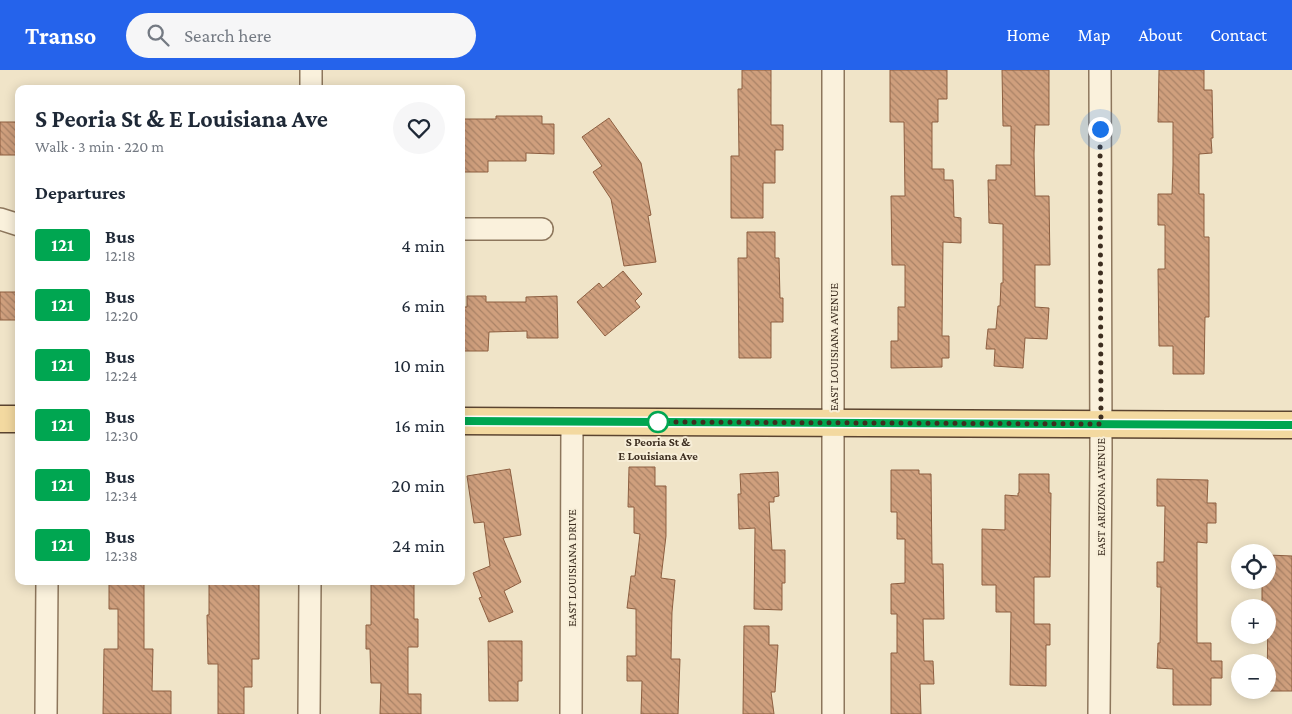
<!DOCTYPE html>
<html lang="en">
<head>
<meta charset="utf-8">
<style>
  body { margin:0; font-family:"Crimson Pro",serif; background:#f6f6f7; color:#1f2937; height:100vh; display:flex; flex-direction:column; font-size:19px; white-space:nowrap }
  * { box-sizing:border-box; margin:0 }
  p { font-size:16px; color:#747a83 }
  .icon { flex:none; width:28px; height:28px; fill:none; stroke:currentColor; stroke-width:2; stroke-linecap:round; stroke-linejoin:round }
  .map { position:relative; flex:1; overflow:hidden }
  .drawer { position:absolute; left:15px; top:15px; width:450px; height:500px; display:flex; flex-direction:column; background:#fff; border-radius:10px; box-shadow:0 2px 12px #0003 }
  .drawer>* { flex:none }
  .badge { padding:0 10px; border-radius:4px; font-size:18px; line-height:32px }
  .tools { position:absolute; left:1231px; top:474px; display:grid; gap:10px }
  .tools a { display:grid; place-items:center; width:45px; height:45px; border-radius:50%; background:#fff; box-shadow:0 2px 12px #0003; font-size:25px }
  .you { position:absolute; width:25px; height:25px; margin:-12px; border:4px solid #fff; border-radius:50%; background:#1a73e8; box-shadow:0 0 0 8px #1a73e833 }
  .map>.badge { position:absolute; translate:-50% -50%; box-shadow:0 0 0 2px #fff }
  h2 { padding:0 20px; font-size:19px; line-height:45px }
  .round { display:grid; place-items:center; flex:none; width:52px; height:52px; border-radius:26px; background:#f6f6f7 }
  .overview { display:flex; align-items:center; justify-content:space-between; height:85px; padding:0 20px }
  h1 { font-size:24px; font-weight:700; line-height:38px }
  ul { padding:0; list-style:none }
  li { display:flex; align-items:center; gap:15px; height:60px; padding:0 20px }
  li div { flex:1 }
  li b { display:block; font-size:19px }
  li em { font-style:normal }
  li .badge { min-width:55px; font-weight:700; text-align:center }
  header { display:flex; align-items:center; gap:30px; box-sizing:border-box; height:70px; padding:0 25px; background:#2563eb; color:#fff }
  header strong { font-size:24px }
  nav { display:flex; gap:28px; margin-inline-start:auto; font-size:18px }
  .search { width:350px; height:45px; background:#f6f6f7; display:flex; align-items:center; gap:12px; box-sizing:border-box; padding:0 18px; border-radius:28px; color:#747a83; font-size:19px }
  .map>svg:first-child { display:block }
  .building { fill:url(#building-back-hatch); stroke:#8d5f41 }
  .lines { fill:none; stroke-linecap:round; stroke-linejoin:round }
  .minor-casing { stroke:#8d765c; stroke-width:24 }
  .major-casing { stroke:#5b4430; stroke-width:29 }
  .minor { stroke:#faf1dc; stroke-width:21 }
  .major { stroke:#f3d9a0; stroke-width:26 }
  .line-casing { stroke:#fff; stroke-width:11 }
  .line { stroke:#00a651; stroke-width:8 }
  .walk { stroke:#3d2e20; stroke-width:5; stroke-dasharray:0 9 }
  .stop-dot { fill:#fff; stroke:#00a651; stroke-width:2.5 }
  .labels { text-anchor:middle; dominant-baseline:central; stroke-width:4; stroke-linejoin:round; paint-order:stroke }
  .street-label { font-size:12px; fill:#3d2e20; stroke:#f7eed8 }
  .stop-label { font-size:12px; font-weight:bold; fill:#3d2e20; stroke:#f7eed8 }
</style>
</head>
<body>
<header>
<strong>Transo</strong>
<div class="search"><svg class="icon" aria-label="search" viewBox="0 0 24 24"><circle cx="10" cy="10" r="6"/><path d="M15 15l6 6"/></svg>Search here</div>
<nav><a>Home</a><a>Map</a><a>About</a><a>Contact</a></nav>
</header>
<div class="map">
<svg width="1292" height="644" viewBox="0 0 1292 644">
  <defs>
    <pattern id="building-back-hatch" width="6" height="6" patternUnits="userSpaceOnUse" patternTransform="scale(1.25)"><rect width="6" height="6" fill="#cf9f7d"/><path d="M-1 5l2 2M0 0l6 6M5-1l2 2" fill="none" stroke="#a98266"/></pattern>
  </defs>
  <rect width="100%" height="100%" fill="#f0e4c8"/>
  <g class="building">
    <path d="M742 0H771V55H783V80H775V113H763V148H731V86H739L738 19H742Z"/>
    <path d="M890 0H947V29H938V52H932V99H944V110H953L954 147 961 148V173L943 172 942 266H949V288H942V297L891 298V271H898V237H905V195H892L891 126H905L904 52H890Z"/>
    <path d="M1002 0H1049V55H1035L1034 84 1035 126H1049L1050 195H1035V237L1049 238 1047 269 1025 268 1023 298 994 296 995 279H986L988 259H996L998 236H1000L1001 213H1003V154L989 153 988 110H996V95H1011V56H1003Z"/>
    <path d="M1159 0H1204V20H1212L1213 68H1211L1212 83 1199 84V124H1204V167H1209V247H1205L1204 304H1173V276H1159L1158 199H1165V155H1158V124H1172L1173 95V52H1158Z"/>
    <path d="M496 46H542V54H554V84L526 83V91H488V102H461V49H496Z"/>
    <path d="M609 48 641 93 651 145 648 146 656 192 624 196 611 129 593 102 602 96 582 67Z"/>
    <rect x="0" y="52" width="19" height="33"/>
    <path d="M747 162H775V188H779L780 228H783V252H771V288H739L738 188H747Z"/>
    <path d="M623 201 642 224 635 231 640 237 605 266 577 232 599 213 603 218Z"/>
    <rect x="0" y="222" width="19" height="28"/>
    <path d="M467 226H486V232H526V227L557 226 558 268H527V261L489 262 488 281H461V237H467Z"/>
    <path d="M629 397H655V416H666V466L661 508 675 510 672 542 671 589H680L678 644H641L642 611H627V586H636V539L627 538 631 506H635L640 464 634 463V437H628Z"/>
    <path d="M510 399 521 465 503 468 521 512 504 521 513 542 489 552 479 528 482 527 473 503 490 496 484 452 474 453 467 406Z"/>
    <path d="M891 400H919V404H931L932 494H943L944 549H923L924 591H933L934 614H920L921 644H891V583H897V544H891V514L905 513V469H897V442H891Z"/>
    <path d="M778 402 779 426 774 427V432H769L772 480H785V513H782V540L754 539 755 458 739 459 738 424H741L740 404Z"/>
    <path d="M1019 404H1049V423H1051L1050 507H1034V554H1050V575H1046V616L1010 615 1011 542H996V515H982V459L1005 460V425L1018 426V423H1019Z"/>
    <path d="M1157 409 1208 410 1207 433H1216V453H1207V473L1197 472V573H1211V591H1222V608H1211V635H1173V599L1157 598 1158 573H1160L1161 517H1157V492H1164L1165 436H1157Z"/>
    <path d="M1268 485 1292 486V621H1267L1268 538H1262V513L1263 510H1268Z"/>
    <path d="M109 511H144V579H153L152 621H171V644H103L104 579H118V539H109Z"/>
    <path d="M209 511H259V589H252V617H244V644H218V594H208L207 545H209Z"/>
    <path d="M371 511H414V549H418V577H408V624H421V644H380L381 613H371L370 579H366V555H371Z"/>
    <path d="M744 556H769V575H778L775 622H771L774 644H743Z"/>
    <path d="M488 571H522V611H518V631H489Z"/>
  </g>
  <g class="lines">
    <defs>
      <g id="minor">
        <path d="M311 19V0"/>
        <path d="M0 149 19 155"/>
        <path d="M461 159H542"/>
        <path d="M46 644 47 511"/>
        <path d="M309 644 310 511"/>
        <path d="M571 644 572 352"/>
        <path d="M833 644V0"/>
        <path d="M1099 644 1101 383 1100 0"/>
      </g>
      <g id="major">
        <path d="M0 349H19"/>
        <path d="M461 351 1292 355"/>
      </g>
    </defs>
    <use href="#minor" class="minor-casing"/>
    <use href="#major" class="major-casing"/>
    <use href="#minor" class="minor"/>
    <use href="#major" class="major"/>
  </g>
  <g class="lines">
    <defs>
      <path id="line" d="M461 351 1292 355"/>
    </defs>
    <use href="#line" class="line-casing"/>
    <use href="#line" class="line"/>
    <path class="walk" d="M658 352 1101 354 1100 59"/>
  </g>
  <circle class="stop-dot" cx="658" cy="352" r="10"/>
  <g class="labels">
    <g class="street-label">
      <text transform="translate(834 277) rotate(-90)">EAST LOUISIANA AVENUE</text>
      <text transform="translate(1101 427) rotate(-90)">EAST ARIZONA AVENUE</text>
      <text transform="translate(572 498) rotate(-90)">EAST LOUISIANA DRIVE</text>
    </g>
    <g class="stop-label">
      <text x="658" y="372">S Peoria St &amp;<tspan x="658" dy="14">E Louisiana Ave</tspan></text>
    </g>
  </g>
</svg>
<div class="tools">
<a><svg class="icon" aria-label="locate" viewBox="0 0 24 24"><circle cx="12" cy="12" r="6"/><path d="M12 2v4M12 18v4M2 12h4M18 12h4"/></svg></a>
<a>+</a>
<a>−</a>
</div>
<div class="you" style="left:1100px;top:59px"></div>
<section class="drawer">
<div class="overview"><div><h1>S Peoria St &amp; E Louisiana Ave</h1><p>Walk · 3 min · 220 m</p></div><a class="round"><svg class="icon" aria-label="heart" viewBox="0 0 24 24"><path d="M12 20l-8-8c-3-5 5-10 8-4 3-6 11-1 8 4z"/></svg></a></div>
<h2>Departures</h2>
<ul>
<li><span class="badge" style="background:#00a651;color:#fff">121</span><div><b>Bus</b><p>12:18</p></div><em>4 min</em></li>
<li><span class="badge" style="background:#00a651;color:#fff">121</span><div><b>Bus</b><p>12:20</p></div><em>6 min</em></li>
<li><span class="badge" style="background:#00a651;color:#fff">121</span><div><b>Bus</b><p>12:24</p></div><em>10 min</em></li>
<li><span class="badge" style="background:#00a651;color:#fff">121</span><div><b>Bus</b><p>12:30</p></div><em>16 min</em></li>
<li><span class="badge" style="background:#00a651;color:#fff">121</span><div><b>Bus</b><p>12:34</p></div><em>20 min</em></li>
<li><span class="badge" style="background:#00a651;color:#fff">121</span><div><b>Bus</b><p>12:38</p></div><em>24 min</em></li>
</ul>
</section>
</div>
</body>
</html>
